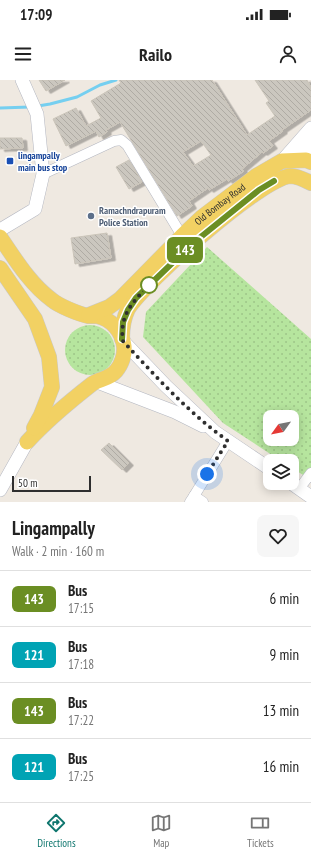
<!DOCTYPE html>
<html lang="en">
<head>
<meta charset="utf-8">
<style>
  body { margin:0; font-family:"PT Sans Narrow",sans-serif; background:#f6f6f6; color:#222; height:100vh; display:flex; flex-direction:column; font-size:15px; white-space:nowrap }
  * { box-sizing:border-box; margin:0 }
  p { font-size:13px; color:#767676 }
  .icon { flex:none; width:22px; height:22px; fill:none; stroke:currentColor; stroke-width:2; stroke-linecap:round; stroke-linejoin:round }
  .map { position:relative; height:422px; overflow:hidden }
  .side { display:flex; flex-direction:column; background:#fff; flex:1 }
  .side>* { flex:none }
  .badge { padding:0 8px; border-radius:6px; font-size:14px; line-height:26px }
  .needle { width:26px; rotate:237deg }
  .buttons { position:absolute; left:263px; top:330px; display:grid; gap:8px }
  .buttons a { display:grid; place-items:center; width:36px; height:36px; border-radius:8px; background:#fff; box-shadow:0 2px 10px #0003; font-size:20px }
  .scale { position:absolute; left:12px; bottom:10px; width:79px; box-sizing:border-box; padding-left:4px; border:2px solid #2e2e2e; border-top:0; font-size:11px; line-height:14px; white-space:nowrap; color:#2e2e2e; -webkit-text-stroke:3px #fff; paint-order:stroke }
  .you { position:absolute; width:20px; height:20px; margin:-10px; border:3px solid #fff; border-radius:50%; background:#1a73e8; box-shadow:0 0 0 6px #1a73e833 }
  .map>.badge { position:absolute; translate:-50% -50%; box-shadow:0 0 0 2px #fff }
  .round { display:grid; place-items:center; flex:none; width:42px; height:42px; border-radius:8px; background:#f6f6f6 }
  .summary { display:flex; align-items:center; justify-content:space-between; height:68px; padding:0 12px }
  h1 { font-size:19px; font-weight:700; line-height:30px }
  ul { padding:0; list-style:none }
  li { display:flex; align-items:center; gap:12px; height:56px; padding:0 12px; border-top:1px solid #e0e0e0 }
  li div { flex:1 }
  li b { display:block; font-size:15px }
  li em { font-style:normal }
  li .badge { min-width:44px; font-weight:700; text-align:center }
  .status { display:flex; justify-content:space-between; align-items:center; height:28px; padding:0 20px; background:#fff; direction:ltr }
  .status svg { height:11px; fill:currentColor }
  header { display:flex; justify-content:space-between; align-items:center; height:52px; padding:0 12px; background:#fff; font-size:18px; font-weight:700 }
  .menu { display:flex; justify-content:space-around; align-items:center; height:56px; border-top:1px solid #e0e0e0; background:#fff; font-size:11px; color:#767676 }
  .menu a { display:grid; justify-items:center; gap:2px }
  .menu .on { color:#0f766e }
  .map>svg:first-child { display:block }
  .grass { fill:url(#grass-dots); fill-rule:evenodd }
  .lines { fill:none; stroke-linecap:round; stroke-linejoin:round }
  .stream { stroke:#75cff0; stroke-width:3 }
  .building { fill:url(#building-back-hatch); stroke:#cbc5ba; fill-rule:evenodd; filter:url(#shadow) }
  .street-casing { stroke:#b4b7c1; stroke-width:11 }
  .secondary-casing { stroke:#b4b7c1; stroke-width:14 }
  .primary-casing { stroke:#c9c9c9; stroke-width:16 }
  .street { stroke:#fff; stroke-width:10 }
  .secondary { stroke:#fff; stroke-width:13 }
  .primary { stroke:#f2d163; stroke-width:15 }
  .line-casing { stroke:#fff; stroke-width:9 }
  .line { stroke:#6b8e23; stroke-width:6 }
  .walk { stroke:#2e2e2e; stroke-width:4; stroke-dasharray:0 7.2 }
  .transit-dot { fill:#1a4fb4; stroke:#fff; stroke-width:1.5 }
  .service-dot { fill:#5c6f8a; stroke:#fff; stroke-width:1.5 }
  .stop-dot { fill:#fff; stroke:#6b8e23; stroke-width:2 }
  .labels { text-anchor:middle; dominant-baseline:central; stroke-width:3; stroke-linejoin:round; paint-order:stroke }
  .transit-label { font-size:10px; font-weight:bold; fill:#164399; stroke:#fff; text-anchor:start }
  .street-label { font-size:10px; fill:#2e2e2e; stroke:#fff }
  .service-label { font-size:10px; font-weight:bold; fill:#4e5e75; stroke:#fff; text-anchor:start }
</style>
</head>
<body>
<div class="status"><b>17:09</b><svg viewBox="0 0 49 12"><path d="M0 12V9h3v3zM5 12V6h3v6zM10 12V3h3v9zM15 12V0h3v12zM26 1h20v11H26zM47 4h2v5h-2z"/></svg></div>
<header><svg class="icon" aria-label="menu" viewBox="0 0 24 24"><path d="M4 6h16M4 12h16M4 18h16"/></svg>Railo<svg class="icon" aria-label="person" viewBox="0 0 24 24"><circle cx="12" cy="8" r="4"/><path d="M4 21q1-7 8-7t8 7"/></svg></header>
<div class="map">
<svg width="311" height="422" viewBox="0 0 311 422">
  <defs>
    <pattern id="grass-dots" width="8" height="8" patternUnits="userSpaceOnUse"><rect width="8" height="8" fill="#b6e59e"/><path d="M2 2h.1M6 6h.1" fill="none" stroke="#9dc588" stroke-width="1.8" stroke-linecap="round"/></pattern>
    <pattern id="building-back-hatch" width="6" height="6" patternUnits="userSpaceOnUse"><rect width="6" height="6" fill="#cbc7bf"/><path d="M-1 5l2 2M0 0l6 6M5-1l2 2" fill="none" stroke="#afaba4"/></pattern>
    <filter id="shadow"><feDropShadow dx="4.5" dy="2.5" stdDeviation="0" flood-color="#0004"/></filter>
  </defs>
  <rect width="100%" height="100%" fill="#efe9e1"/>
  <g class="grass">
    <path d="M207 167 311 259V400L292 388V381H281L223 343 143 257 146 232ZM270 337H292V359H270Z"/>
    <circle cx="90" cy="270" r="25"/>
  </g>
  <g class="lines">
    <g class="stream">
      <path d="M38 26 50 24 77 17 100 5 116 0"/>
      <path d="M0 28 30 27"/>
    </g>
  </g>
  <g class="building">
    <path d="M39 0H65L46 11Z"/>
    <path d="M119 0H212L247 55 275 36 266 23 269 21 255 0H307L311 8V30L282 50 283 51 269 61 273 66 263 73 262 72 242 89 244 91 228 101 227 99 209 110 208 108 189 121 192 126 177 136 120 42 106 50 107 52 99 57 96 51 66 66 53 39 76 28 86 46 101 38 91 21 121 3ZM201 61 211 75 193 86 183 72Z"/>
    <path d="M0 58H22L23 68 0 69Z"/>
    <path d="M129 80 142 102 129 109 116 87Z"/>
    <path d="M107 153 111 178 75 184 71 158Z"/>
    <path d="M109 363 129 383 122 390 101 370Z"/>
  </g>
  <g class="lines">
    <defs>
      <g id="street">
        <path d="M43 94 114 61 121 60 127 65 182 156"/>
        <path d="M299 409 311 393"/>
        <path d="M194 416 228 361"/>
        <path d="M190 422 194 416 203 422"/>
      </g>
      <g id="secondary">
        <path d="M298 80 311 63"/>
        <path d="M282 81 311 48"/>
        <path d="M0 150 35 129 43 94 37 34 22 0"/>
        <path d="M123 261 166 306 215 352 270 389"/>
        <path d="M97 302 175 332 203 346"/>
        <path d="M291 403 311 417"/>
        <path d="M0 410 27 362"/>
      </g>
      <g id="primary">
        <path d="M0 157C15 179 30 204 52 220 59 226 79 234 88 236 91 236 94 236 97 236 111 239 122 251 124 266 125 274 122 284 116 291 108 300 100 298 92 304 69 322 47 340 27 362"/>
        <path d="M0 188 35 239 49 277 52 307 41 335 34 348"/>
        <path id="s1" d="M89 235 109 227 120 219 182 156 202 137 256 96 282 81 306 80 311 82"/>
        <path d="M122 259C122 248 123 239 128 229 144 203 262 97 291 96 297 96 305 100 311 103"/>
      </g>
    </defs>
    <use href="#street" class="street-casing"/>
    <use href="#secondary" class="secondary-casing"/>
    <use href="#primary" class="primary-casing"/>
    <use href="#street" class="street"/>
    <use href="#secondary" class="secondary"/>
    <use href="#primary" class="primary"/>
  </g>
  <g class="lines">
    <defs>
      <path id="line" d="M122 259 123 242 128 230 136 218 192 164 259 110 274 101"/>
    </defs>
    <use href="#line" class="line-casing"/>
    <use href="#line" class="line"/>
    <path class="walk" d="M149 205C133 222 119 235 123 261 155 296 189 333 228 361L207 394"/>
  </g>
  <rect class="transit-dot" x="6" y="77" width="8" height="8" rx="2"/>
  <circle class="service-dot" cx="91" cy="136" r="4"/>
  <circle class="stop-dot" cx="149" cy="205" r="8"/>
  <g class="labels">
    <g class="transit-label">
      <text x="18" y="75">lingampally<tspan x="18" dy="12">main bus stop</tspan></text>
    </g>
    <g class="street-label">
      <text stroke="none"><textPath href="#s1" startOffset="173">Old Bombay Road</textPath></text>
    </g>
    <g class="service-label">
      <text x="99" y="130">Ramachndrapuram<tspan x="99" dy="12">Police Station</tspan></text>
    </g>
  </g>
</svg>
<div class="buttons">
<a><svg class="needle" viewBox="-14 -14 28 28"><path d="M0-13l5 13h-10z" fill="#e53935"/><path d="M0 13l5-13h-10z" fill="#767676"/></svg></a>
<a><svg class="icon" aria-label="layers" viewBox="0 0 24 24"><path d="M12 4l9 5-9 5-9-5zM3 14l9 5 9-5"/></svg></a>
</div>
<div class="scale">50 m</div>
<div class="you" style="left:207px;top:394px"></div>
<b class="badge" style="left:185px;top:170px;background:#6b8e23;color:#fff">143</b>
</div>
<section class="side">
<div class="summary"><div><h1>Lingampally</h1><p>Walk · 2 min · 160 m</p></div><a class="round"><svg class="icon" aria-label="heart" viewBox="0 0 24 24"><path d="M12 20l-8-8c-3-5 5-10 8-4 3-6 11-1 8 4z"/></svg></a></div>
<ul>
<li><span class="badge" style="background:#6b8e23;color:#fff">143</span><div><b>Bus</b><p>17:15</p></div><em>6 min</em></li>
<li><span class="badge" style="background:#00a3b4;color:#fff">121</span><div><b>Bus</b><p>17:18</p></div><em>9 min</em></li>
<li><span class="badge" style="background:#6b8e23;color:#fff">143</span><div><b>Bus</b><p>17:22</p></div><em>13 min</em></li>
<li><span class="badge" style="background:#00a3b4;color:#fff">121</span><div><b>Bus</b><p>17:25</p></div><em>16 min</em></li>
</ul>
</section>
<nav class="menu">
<a class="on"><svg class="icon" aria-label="directions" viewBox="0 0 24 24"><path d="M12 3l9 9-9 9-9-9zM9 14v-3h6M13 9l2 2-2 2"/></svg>Directions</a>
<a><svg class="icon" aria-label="map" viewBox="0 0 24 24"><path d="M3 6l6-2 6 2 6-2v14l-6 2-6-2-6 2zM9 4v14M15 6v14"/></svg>Map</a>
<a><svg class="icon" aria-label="tickets" viewBox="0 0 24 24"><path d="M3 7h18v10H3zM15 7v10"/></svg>Tickets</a>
</nav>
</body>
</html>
